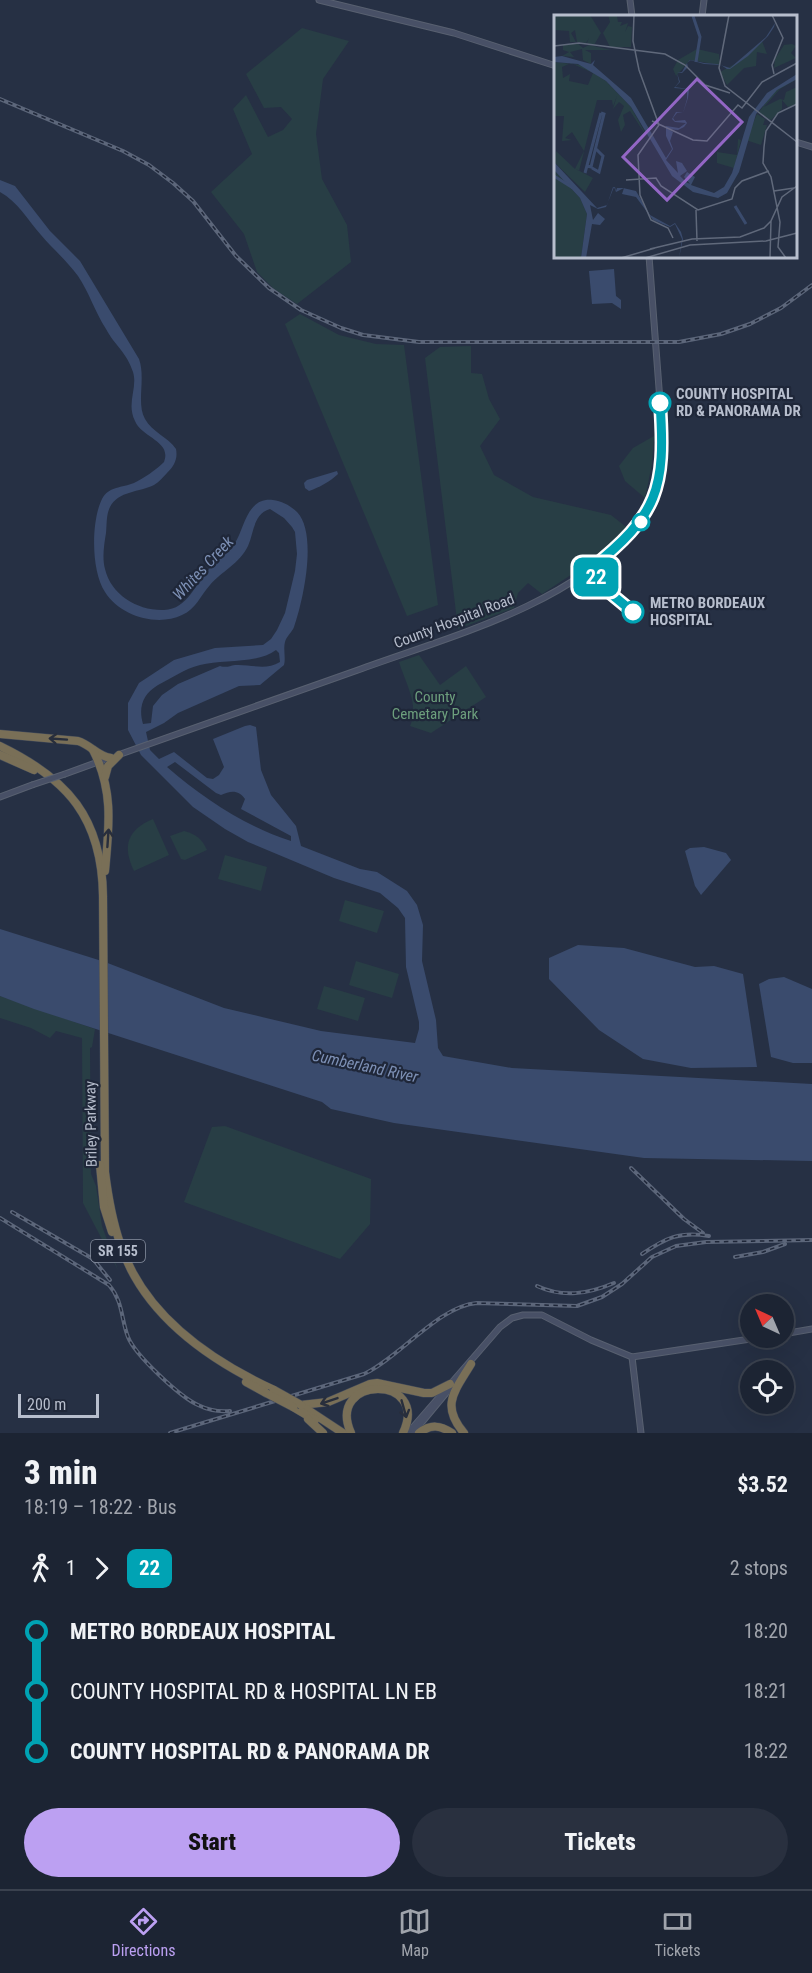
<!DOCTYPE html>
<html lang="en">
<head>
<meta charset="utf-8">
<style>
  body { margin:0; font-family:"Roboto Condensed",sans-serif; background:#29303f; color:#f1f3f6; height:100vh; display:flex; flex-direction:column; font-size:22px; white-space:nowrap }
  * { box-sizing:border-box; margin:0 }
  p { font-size:20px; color:#a0a4ac }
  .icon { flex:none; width:33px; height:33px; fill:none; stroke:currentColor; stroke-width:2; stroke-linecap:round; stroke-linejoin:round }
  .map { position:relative; height:1433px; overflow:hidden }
  .side { display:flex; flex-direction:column; background:#1c2433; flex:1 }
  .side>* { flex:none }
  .badge { padding:0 12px; border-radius:9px; font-size:21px; line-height:39px }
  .needle { width:39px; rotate:316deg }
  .controls { position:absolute; left:740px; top:1294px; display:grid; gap:12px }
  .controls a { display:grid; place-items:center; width:54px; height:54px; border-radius:50%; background:#1c2433; box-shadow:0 6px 24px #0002,0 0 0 2px #3a414e; font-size:30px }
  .scale { position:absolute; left:18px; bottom:15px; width:81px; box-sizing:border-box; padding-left:6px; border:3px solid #b7becd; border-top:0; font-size:16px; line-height:21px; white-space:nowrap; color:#b7becd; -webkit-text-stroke:4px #1f2739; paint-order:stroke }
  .map>.badge { position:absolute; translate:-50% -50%; box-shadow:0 0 0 3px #fff }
  .legs { display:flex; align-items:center; gap:9px; height:66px; padding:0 24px; font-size:20px }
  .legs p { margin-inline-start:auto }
  .summary { display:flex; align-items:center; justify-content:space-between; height:102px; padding:0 24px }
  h1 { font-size:33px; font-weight:800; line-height:45px }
  .primary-button { display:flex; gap:12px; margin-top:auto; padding:12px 24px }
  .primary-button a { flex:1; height:69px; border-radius:36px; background:#bca0f2; color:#111; font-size:24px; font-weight:800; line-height:69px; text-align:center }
  .primary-button a+a { background:#29303f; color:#f1f3f6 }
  ul { padding:0 24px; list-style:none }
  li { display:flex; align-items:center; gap:21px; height:60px; font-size:22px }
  li i { display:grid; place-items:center; width:9px; height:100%; margin:0 8px; background:currentColor }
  li i::after { content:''; width:15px; height:15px; margin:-8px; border:4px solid; border-radius:50%; background:#1c2433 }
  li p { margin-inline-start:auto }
  li:first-child i { background:linear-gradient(#0000 50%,currentColor 0) }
  li:last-child i { background:linear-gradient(currentColor 50%,#0000 0) }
  .tab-bar { display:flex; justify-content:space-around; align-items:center; height:84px; border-top:2px solid #3a414e; background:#1c2433; font-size:16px; color:#a0a4ac }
  .tab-bar a { display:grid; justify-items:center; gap:3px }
  .tab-bar .on { color:#bca0f2 }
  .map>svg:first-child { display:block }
  .green { fill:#283e45 }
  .water { fill:#3a4b6d; fill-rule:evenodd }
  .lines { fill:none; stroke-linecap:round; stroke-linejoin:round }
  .secondary-casing { stroke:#586070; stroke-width:7 }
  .highway-casing { stroke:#424a5a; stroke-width:9 }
  .secondary { stroke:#485066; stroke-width:5 }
  .highway { stroke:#796f57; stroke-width:8 }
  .rail-casing { stroke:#5c667a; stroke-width:4 }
  .rail { stroke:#1f2739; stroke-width:1.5; stroke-dasharray:4.5; stroke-linecap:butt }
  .secondary-bridge-casing { stroke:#586070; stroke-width:7; stroke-linecap:butt }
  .highway-bridge-casing { stroke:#424a5a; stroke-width:9; stroke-linecap:butt }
  .secondary-bridge { stroke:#485066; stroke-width:5 }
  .highway-bridge { stroke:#796f57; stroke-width:8 }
  .oneway { stroke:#282e3c }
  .line-1-casing { stroke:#fff; stroke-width:14 }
  .line-1 { stroke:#00a3b4; stroke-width:9 }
  .stop-1-dot { fill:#fff; stroke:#00a3b4; stroke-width:3 }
  .labels { text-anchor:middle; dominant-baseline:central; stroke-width:4.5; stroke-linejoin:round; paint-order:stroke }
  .shield { fill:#1f2739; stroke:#8991a1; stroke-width:1.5 }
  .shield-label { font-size:14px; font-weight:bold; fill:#b7becd }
  .stop-label { font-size:15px; font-weight:bold; fill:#b7becd; stroke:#1f2739; text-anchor:start }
  .street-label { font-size:15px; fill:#b7becd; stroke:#1f2739 }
  .park-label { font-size:15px; fill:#6d9f7d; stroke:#1f2739 }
  .water-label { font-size:16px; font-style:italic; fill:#7d90b5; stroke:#1f2739 }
  .inset-river { fill:none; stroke:#3a4b6d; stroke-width:3 }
  .inset-road { fill:none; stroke:#60697b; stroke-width:1.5 }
  .view { fill:#9366c5; fill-opacity:0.15; stroke:#9366c5; stroke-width:3 }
  .inset-edge { fill:none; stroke:#b7becd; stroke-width:3 }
</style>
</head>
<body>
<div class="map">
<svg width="812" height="1433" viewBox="0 0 812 1433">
  <rect width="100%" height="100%" fill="#263044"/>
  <g class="green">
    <path d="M302 28 349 41 323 79 316 134 322 179 347 225 351 262 297 304 274 289 257 272 244 234 211 192 252 154 233 109 246 95 268 137 283 130 292 119 281 107 264 108 246 74Z"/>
    <path d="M300 314 339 335 376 344 404 345 438 605 407 616 285 324Z"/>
    <path d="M471 346V373L482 374 489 399 500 419 480 446 494 475 533 497 611 515 630 530 586 565 542 594 528 583 518 593 514 608 458 629 425 358 440 347Z"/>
    <path d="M654 436 652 464 645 498 625 481 619 466 633 448Z"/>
    <path d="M419 655 440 685 466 666 486 697 431 733 410 726C420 706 405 682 399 662Z"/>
    <path d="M153 819 169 855 134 871C122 846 127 830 153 819Z"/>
    <path d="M184 831C196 834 202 839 207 850L185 860 181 859 170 836Z"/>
    <path d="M225 855 267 867 261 891 218 879Z"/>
    <path d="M345 900 384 911 377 933 339 921Z"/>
    <path d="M356 961 399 974 392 998 349 985Z"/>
    <path d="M324 986 365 998 358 1021 317 1009Z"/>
    <path d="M0 996 95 1029 92 1047 90 1048 91 1174 96 1186 102 1226 118 1270 83 1203 82 1038 56 1031 50 1038 31 1028 0 1018Z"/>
    <path d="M225 1126 371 1179 370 1224 340 1259 184 1202 212 1127Z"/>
  </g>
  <g class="water">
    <path d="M0 180 15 186 50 231 80 261 139 359C146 379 136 403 145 419 152 432 168 437 176 449 178 459 174 466 167 473 163 477 159 482 154 485 140 492 118 491 110 507 106 515 107 524 106 533 104 545 102 558 105 569 111 595 138 611 164 610 188 609 195 584 209 569 217 560 228 554 235 543 245 527 247 497 273 500 282 501 291 506 297 512 318 534 303 601 294 627 292 632 286 637 285 642 283 649 286 658 284 665L260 685 239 686 178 713 164 723 146 732 150 750 159 759 174 752 207 778 213 779 219 775 224 767 213 739 245 726 250 725 256 727 261 770 271 795 296 826 301 846 360 869 377 872 407 891 417 905 423 925 422 961 436 1020 438 1048 443 1056 512 1068 812 1084V1161L644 1158 394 1123 331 1109 322 1102 34 1009 0 996V929L105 962 224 1008 321 1031 415 1043 419 1029V1022L406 967 405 918 398 908 380 893 334 878 248 842 225 829 193 807 141 755 128 730V703L139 683 174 660 215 648 263 645 271 639 277 630 285 613 295 571 297 554 295 532 292 527 284 518 270 509C253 514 254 533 248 546 240 563 221 572 210 585 200 596 196 609 182 615 157 627 120 616 105 592 91 571 91 521 102 499 109 486 122 488 134 483 144 478 156 470 164 462 172 441 142 438 135 421 126 403 138 388 133 372 126 351 115 346 106 329 95 312 89 292 78 276 67 261 53 249 41 235 27 219 18 202 0 192ZM276 650 279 653 280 662C265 671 251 664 235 665 229 666 227 668 220 666L178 684 162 695 153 706 151 723 143 724C138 707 143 694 158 685 172 678 184 669 200 665 223 659 258 664 276 650ZM175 762 216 793 221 795C231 790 239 790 245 799L241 809 291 836V841C245 826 204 799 167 767Z"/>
    <path d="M614 269 616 296 621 300V309L612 303 592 304 589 271Z"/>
    <path d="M337 471 338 474C331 481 318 488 309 491L305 488 304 483 307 480Z"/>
    <path d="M704 847 726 853 731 860 701 895 695 886 685 851 690 848Z"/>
    <path d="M578 945 624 948 695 967 714 966 743 974 757 1067 691 1068 643 1059 599 1030 549 979V958Z"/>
    <path d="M784 977 812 989V1063H793L771 1057 759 984 769 979Z"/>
  </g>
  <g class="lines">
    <defs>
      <g id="secondary">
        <path d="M319 0 454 33 556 66"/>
        <path d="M630 0 632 16"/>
        <path d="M702 16 704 0"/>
        <path d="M796 142 812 147"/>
        <path d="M118 755C198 727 278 698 358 670 451 636 562 608 632 533 655 508 662 474 663 441L649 256"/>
        <path d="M65 774 109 758"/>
        <path d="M0 797 32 785"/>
        <path d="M783 1334 812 1329"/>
        <path d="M632 1357 641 1433"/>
        <path d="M408 1433 500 1327 512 1318 523 1315H542L591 1340 632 1357 757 1338"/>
        <path d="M413 1433 457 1380"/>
      </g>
      <g id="highway">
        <path d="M0 734 78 741C91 745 97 756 111 758"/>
        <path d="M0 746C68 779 102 818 103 896L105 1172C108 1196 112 1220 120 1243 143 1315 209 1360 274 1390"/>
        <path d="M93 750C114 791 109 827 105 871"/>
        <path d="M0 755 34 770"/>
        <path d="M105 777 108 766 119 755"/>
        <path d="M100 1165 104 1207 112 1232"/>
        <path d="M246 1382 266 1393"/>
        <path d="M301 1405 328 1402 370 1384 377 1383 424 1393H432L450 1384"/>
        <path d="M302 1406 343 1433"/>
        <path d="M293 1407 315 1420"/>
        <path d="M308 1419 323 1433"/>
        <path d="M351 1433C325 1375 431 1374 403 1433"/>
        <path d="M419 1433C431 1424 440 1425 452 1433"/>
        <path d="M464 1433C440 1405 455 1391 471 1364"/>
      </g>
    </defs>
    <use href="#secondary" class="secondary-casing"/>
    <use href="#highway" class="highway-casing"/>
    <use href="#secondary" class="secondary"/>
    <use href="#highway" class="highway"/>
    <defs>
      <g id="rail">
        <path d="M0 99 123 151 149 165 173 183 193 201 236 256 269 288 301 310 341 328 363 335 419 342H679L721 334 750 324 781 308 812 285"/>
        <path d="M631 1168 684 1219 703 1233"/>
        <path d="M12 1212 93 1259 110 1280"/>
        <path d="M0 1218 109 1285C123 1301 121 1319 128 1337 135 1355 180 1397 198 1405 208 1410 219 1412 230 1411"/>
        <path d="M642 1254C666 1238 679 1231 709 1236"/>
        <path d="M735 1257 763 1252 785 1244"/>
        <path d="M537 1286C563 1298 588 1294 614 1283"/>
        <path d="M170 1433 364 1374C400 1357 439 1306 477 1303L577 1306 602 1297 622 1284 652 1257 676 1246 706 1242 812 1240"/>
      </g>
    </defs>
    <use href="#rail" class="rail-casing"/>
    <use href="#rail" class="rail"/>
    <defs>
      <path id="secondary-bridge" d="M32 785 65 774"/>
      <g id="highway-bridge">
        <path d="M274 1390 301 1405"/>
        <path d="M266 1393 293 1407"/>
      </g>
    </defs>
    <use href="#secondary-bridge" class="secondary-bridge-casing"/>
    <use href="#highway-bridge" class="highway-bridge-casing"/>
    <use href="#secondary-bridge" class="secondary-bridge"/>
    <use href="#highway-bridge" class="highway-bridge"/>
  </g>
  <defs><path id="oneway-shaft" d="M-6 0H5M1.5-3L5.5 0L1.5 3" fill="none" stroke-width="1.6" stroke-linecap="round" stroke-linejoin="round" transform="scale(1.5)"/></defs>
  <g class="oneway">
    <use href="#oneway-shaft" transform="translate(58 739) rotate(-176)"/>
    <use href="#oneway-shaft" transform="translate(108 838) rotate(-86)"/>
    <use href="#oneway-shaft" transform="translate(329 1401) rotate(161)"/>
    <use href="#oneway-shaft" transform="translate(404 1409) rotate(74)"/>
  </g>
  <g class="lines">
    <defs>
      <path id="line-1" d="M633 612 610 593 590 569C658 515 666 489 660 403"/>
    </defs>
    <use href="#line-1" class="line-1-casing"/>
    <use href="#line-1" class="line-1"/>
  </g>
  <g class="stop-1-dot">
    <circle cx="660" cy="403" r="10"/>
    <circle cx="641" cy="522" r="8"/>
    <circle cx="633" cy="612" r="10"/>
  </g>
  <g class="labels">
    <rect class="shield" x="91" y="1240" width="54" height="22" rx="4.5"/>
    <g class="shield-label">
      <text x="118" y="1251">SR 155</text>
    </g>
    <g class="stop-label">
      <text x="676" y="394">COUNTY HOSPITAL<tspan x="676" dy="17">RD &amp; PANORAMA DR</tspan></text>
      <text x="650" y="603">METRO BORDEAUX<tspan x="650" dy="17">HOSPITAL</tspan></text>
    </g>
    <g class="street-label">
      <text transform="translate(454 621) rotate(-21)">County Hospital Road</text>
      <text transform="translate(91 1124) rotate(-91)">Briley Parkway</text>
    </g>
    <g class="park-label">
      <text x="435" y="697">County<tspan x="435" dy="17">Cemetary Park</tspan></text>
    </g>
    <g class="water-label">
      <text transform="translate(203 568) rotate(-47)">Whites Creek</text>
      <text transform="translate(365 1066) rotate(12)">Cumberland River</text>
    </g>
  </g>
  <g transform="translate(554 15)">
    <rect width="243" height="243" fill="#263044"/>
    <path d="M0 0H36L47 18 40 30 33 28 35 23 32 28 23 27 21 15 17 18 22 27H16L15 16 0 15ZM54 0 63 1 64 7H68L66 11 74 8 71 17 74 11 78 12 77 32H56L49 18 56 7ZM208 26 213 39 203 37 202 51 190 53 173 70 166 57 188 45ZM23 28 29 33 35 30 57 35H31L37 38V49L29 45 28 34 16 37 20 42 8 41 15 37 9 35V30ZM238 29 242 31 237 38 242 43 220 53 221 44 230 30ZM143 34 165 39 166 50 136 45 122 61 119 54 124 45ZM0 47 27 50 52 66 77 92 95 125 76 96 69 100 71 110 67 117 64 105 70 91 65 87 59 94 63 81 59 91 58 85H43L25 156 22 154 39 163 31 177 0 147 2 136 21 154 30 136 18 117 11 123 18 125 8 126 10 101H0ZM17 48 39 58 34 70 15 66 16 59 9 63 8 52ZM243 64 226 74 210 92 226 84 230 85 232 77 243 72V89L234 92 228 85V94L217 105 204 98 220 77 233 68ZM203 99 211 104 209 110H213L207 130 192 125ZM184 124 187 125 180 153 163 148V137L183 140ZM0 155 26 183 33 199 27 243H0Z" fill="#283e45" fill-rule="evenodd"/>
    <path d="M221 8 220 12 214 21 194 41 176 54H173L167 50 150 49 136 45 133 48 134 52 128 58H123L126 67 121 72 134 74 135 75 134 83 129 98H123L119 103 121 106 131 105 133 108 130 112 124 115 114 114 119 117 116 126 119 134 112 145 124 158 122 146 128 148 133 156 126 161 132 167 136 169 130 162 133 157 141 162 137 170 160 178 170 172 178 158 195 102 213 78 243 59V64L223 75 202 99 185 157 173 178 164 183 139 177 118 161 77 92 52 66 24 49 0 47V42L8 41 37 49 41 45 39 50 77 83 112 143 118 134 112 121V111L125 113 132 108 121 107 118 104 122 97 129 98 133 84V74L120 73 125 67 123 58 128 57 133 48 137 45 150 48 163 49 176 53 212 22ZM0 147 43 193 53 190 59 172H61L62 176 63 173H69L82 176 96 200 116 211 121 208 127 217 129 224 125 243 128 224 121 209 116 212 99 205 82 182 68 179 70 173 62 177 60 172 52 192 44 194 36 190 39 205 44 198 51 204 46 210 38 209 32 243H27L33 199 26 183 0 155Z" fill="#3a4b6d"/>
    <path class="inset-river" d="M139 1 146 22 142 47M33 151 37 152 48 107 50 99 47 98M38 153 45 157 49 141 42 134M31 158 47 98M0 161 19 173M181 191 192 209"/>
    <path class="inset-road" d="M80 0 79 26 85 55 105 110 84 140 86 180 97 205 114 213 119 223M175 0 165 53 171 71 243 127M218 0 229 23 218 50 220 59M0 31 25 28 111 39 131 50 151 70 176 78M98 106 139 125 153 126 184 90 188 93 208 67 243 48M72 165 102 163 107 171 144 195 178 184 181 173 188 166 215 156M220 176 240 173M142 195 143 226M96 234 138 224 186 222 210 213 217 206M67 243 101 233M91 243 136 230 212 226 243 218M216 243 217 206 228 182 243 171M232 243 224 232 226 207 217 162 209 148 210 132 212 116 224 98 243 89"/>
    <path class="view" d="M143 64 188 107 113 185 69 142Z"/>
    <rect width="243" height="243" class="inset-edge"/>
  </g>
</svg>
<div class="controls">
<a><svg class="needle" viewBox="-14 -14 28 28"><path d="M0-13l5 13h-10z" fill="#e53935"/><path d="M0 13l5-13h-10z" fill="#a0a4ac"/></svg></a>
<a><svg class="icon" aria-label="locate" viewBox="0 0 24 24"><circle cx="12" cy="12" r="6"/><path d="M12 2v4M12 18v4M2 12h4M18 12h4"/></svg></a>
</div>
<div class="scale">200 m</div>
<b class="badge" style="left:596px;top:577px;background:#00a3b4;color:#fff">22</b>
</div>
<section class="side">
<div class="summary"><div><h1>3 min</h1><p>18:19 – 18:22 · Bus</p></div><b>$3.52</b></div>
<div class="legs"><svg class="icon" aria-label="walk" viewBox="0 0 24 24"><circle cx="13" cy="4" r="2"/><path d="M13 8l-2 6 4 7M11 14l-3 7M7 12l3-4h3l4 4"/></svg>1<svg class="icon" aria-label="forward" viewBox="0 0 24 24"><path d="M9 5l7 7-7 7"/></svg><b class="badge" style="background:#00a3b4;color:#fff">22</b><p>2 stops</p></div>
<ul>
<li><i style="color:#00a3b4"></i><b>METRO BORDEAUX HOSPITAL</b><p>18:20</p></li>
<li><i style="color:#00a3b4"></i><span>COUNTY HOSPITAL RD &amp; HOSPITAL LN EB</span><p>18:21</p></li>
<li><i style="color:#00a3b4"></i><b>COUNTY HOSPITAL RD &amp; PANORAMA DR</b><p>18:22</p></li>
</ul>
<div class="primary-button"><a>Start</a><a>Tickets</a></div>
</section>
<nav class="tab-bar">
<a class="on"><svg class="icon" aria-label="directions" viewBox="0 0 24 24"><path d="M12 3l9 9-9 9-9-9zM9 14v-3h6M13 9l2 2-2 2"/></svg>Directions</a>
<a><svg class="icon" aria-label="map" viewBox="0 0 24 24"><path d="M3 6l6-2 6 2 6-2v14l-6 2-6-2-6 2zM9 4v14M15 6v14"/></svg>Map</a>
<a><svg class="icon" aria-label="tickets" viewBox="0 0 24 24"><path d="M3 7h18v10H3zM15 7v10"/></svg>Tickets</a>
</nav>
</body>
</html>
